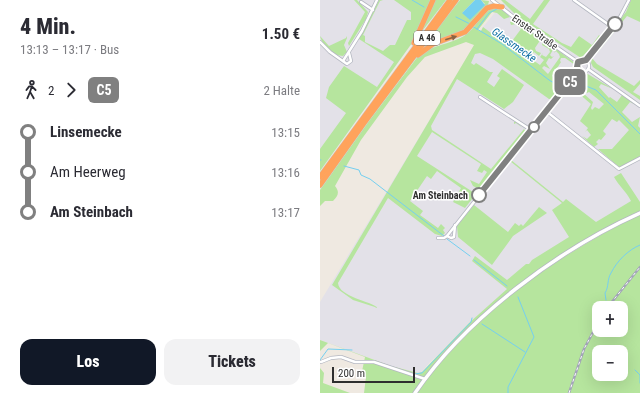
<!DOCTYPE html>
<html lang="de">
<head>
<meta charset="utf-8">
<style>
  body { margin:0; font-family:"Roboto Condensed",sans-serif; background:#f2f2f3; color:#2b2b33; height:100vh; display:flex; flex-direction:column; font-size:15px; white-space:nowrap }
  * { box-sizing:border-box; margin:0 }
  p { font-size:13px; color:#7c7c81 }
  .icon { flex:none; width:22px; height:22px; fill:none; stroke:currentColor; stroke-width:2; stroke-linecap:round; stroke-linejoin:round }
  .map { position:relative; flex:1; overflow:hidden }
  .drawer { display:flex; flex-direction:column; background:#fff; width:320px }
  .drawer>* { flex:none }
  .badge { padding:0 8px; border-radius:6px; font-size:14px; line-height:26px }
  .buttons { position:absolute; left:272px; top:301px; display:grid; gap:8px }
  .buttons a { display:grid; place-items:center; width:36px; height:36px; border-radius:8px; background:#fff; box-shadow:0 4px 16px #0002; font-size:20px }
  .scale { position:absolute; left:12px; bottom:10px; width:83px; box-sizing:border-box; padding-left:4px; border:2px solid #2e2e2e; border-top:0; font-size:11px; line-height:14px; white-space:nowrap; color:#2e2e2e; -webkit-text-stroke:3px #fff; paint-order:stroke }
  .map>.badge { position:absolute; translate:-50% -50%; box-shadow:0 0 0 2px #fff }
  .legs { display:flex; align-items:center; gap:6px; height:44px; padding:0 20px; font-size:13px }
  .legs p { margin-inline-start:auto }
  .overview { display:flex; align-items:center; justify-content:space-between; height:68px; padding:0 20px }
  h1 { font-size:22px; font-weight:800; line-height:30px }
  .primary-button { display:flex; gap:8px; margin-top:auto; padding:8px 20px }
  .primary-button a { flex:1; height:46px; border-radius:12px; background:#111827; color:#fff; font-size:16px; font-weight:800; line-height:46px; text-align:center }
  .primary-button a+a { background:#f2f2f3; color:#2b2b33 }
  ul { padding:0 20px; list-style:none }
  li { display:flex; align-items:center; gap:14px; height:40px; font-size:15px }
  li i { display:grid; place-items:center; width:6px; height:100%; margin:0 5px; background:currentColor }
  li i::after { content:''; width:10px; height:10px; margin:-5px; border:3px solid; border-radius:50%; background:#fff }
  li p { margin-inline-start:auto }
  li:first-child i { background:linear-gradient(#0000 50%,currentColor 0) }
  li:last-child i { background:linear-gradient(currentColor 50%,#0000 0) }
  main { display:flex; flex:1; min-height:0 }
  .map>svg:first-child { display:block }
  .industrial { fill:#e3e1e8 }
  .green { fill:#b6e59e; fill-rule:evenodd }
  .water { fill:#75cff0 }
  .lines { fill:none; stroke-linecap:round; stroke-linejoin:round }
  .stream { stroke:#75cff0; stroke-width:1 }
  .street-casing { stroke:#b4b7c1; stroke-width:4 }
  .secondary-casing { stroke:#b4b7c1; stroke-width:5 }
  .highway-casing { stroke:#c9c9c9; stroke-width:6 }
  .street { stroke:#fff; stroke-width:2.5 }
  .secondary { stroke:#fff; stroke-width:3.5 }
  .highway { stroke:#ffa35c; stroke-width:5 }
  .rail-casing { stroke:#a3a6b8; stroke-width:2.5 }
  .rail { stroke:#fff; stroke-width:1; stroke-dasharray:3; stroke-linecap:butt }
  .oneway { fill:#8c6343 }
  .line-1-casing { stroke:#fff; stroke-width:9 }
  .line-1 { stroke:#808080; stroke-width:6 }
  .stop-1-dot { fill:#fff; stroke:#808080; stroke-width:2 }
  .labels { text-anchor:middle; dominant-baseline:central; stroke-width:3; stroke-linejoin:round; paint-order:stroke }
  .shield { fill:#fff; stroke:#6d6d6d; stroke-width:1 }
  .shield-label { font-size:9px; font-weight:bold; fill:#2e2e2e }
  .street-label { font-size:10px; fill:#2e2e2e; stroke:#fff }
  .stop-label { font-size:10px; font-weight:bold; fill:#2e2e2e; stroke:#fff; text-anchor:end }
  .water-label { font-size:11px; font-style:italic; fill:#0d6fa3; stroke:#fff }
</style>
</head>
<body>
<main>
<section class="drawer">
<div class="overview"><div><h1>4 Min.</h1><p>13:13 – 13:17 · Bus</p></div><b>1.50 €</b></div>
<div class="legs"><svg class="icon" aria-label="walk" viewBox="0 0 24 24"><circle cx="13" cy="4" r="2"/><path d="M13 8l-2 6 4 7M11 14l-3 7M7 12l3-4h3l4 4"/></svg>2<svg class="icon" aria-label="forward" viewBox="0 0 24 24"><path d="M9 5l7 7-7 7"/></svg><b class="badge" style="background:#808080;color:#fff">C5</b><p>2 Halte</p></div>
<ul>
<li><i style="color:#808080"></i><b>Linsemecke</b><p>13:15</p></li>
<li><i style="color:#808080"></i><span>Am Heerweg</span><p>13:16</p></li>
<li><i style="color:#808080"></i><b>Am Steinbach</b><p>13:17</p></li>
</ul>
<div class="primary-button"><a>Los</a><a>Tickets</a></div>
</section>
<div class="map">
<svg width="320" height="393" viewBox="0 0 320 393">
  <rect width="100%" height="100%" fill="#efe9e1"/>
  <g class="industrial">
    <path d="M0 0H111L92 43 9 158 0 157Z"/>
    <path d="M181 0H320V206L245 246 110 362 102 372 98 373 71 366 0 340V302L154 46 163 27 183 3Z"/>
  </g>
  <g class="green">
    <path d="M34 0H37L48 12 46 19 29 46 28 43 45 12Z"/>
    <path d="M59 0H63L60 1 43 35 45 36V42L63 51 70 45H75L87 20H91V12L74 0H111L92 43 0 171V149L26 113 6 98 9 87 24 66 57 87 74 62 39 39Z"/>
    <path d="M114 0H126L100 34Z"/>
    <path d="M140 0H155L142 13 165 4 161 0 169 1 168 5 143 30 103 47Z"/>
    <path d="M181 0H185L210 19 224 0H230L213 24 242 43 251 47 259 36 272 45 279 35 281 37 261 58 197 16Z"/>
    <path d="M311 0H320V22L307 16 277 53 274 52 306 12Z"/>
    <path d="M181 8 190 17 184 19 177 13 172 12 158 30 161 31 163 27 194 50 189 45 201 29 196 24 191 25 190 22 194 21 221 39 215 48 216 51 221 53 219 56 214 52 210 58 220 65 224 60 220 57 223 53 222 55 226 57 230 52 229 49 222 45 223 41 234 48 230 55 232 57 234 56 231 59 229 58 226 63 230 69 224 66 222 68 228 74 240 57 239 54 236 51 234 53 236 49 255 63 256 70 254 73 252 72 255 68V65L245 58H241L240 61 241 62 232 76 237 79 240 75 243 76 241 80 243 82 251 76 232 99H229L173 59 160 53 155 54 151 63 154 65 156 63 170 72H173L167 82 174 87 180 78 177 76 182 69 204 85 193 102 184 109 137 79 111 126 112 130 171 169 204 129 196 123 194 124V122H196L206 131 159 189 153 186 150 180 159 184 167 172 164 170 162 173 157 171 161 164 112 132 97 156 156 194 145 208 133 202 141 188 117 171 111 179 107 176 90 201 103 211 100 215 118 228 121 224 125 228 123 230 125 233 122 236 115 234 68 198 18 283C19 297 51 301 58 308L33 300 12 285 154 45 146 42 105 57 87 77 41 140 15 186C20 192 18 196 13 201H5L0 206V190L49 121 99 55C113 45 130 44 144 36 155 29 160 16 170 9Z"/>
    <path d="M0 36 9 46 26 38V36L27 38 24 45 27 52 23 56C14 56 2 45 0 36Z"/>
    <path d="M272 58 277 64 314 86 320 80V84L313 92 320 96V100L273 67 271 63Z"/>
    <path d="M266 73 293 89 281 84 279 87 289 98 290 97 297 102 302 95 316 105 310 102 302 112 312 122 320 117 318 126 320 128V156L302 167H299L278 149H292L309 130 299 120 297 122 292 119 283 131 286 134 281 140 279 139 276 142 278 144 274 147 262 136 263 134 262 136 267 139 271 135 267 130 265 132 268 128 260 121 271 104 258 93H263L273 102 271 108 272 110 275 107 279 109 284 104 269 92 267 93C256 86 250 95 239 99L261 75Z"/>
    <path d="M191 160 243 202 246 199 276 222 311 201C306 191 299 186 294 177L301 173 320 202V211C254 243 195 284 143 335 125 353 110 374 94 393H44L46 377 41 376 45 357 8 343 0 351V340L71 366 98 373 102 372 149 323 187 289 152 261 155 256 187 280 206 264H209L212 260 249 237 232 210 242 203 190 161Z"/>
    <path d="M154 205 188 232 195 223 199 226 201 224 203 226 219 207 227 213 193 236 172 265 138 237 137 226Z"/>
    <path d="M320 215V393H97C150 318 236 254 320 215ZM279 308H301V330H279ZM279 352H301V374H279Z"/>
    <path d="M0 368 4 373 3 383 30 393H0Z"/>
  </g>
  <path class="water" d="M155 0H161L165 5 150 20 142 13Z"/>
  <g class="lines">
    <g class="stream">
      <path d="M92 0 104 7"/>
      <path d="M136 17 150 24"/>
      <path d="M152 26 182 44 229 80 241 87"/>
      <path d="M157 29 169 13 177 9"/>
      <path d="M250 88 266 86 276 90 320 134"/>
      <path d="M0 160H1"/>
      <path d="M24 166 39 170 41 175 50 179 124 236"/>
      <path d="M127 239 150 256"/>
      <path d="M154 260 187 286"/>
      <path d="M286 300 285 293C289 287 287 279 291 273 297 261 308 250 320 245"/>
      <path d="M162 324 205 352"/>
      <path d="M0 360 8 349 32 350"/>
      <path d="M315 370 320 375V383"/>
      <path d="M94 374 102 373 151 322 152 318"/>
      <path d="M188 393V387L214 337 198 297"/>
    </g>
    <defs>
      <g id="street">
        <path d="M172 0 200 22 258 62"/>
        <path d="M254 0 292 27"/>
        <path d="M41 2 53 10"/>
        <path d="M0 42 10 52 27 64 31 61 29 53"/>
        <path d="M265 60 299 19 309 0"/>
        <circle cx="263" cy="66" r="6"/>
        <path d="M23 61 42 31 57 0"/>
        <path d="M268 69 320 106"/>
        <path d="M160 97 211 130"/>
        <path d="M226 111 299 169 320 158"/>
        <path d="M127 236 131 238 134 237 135 225"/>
        <path d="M118 238H124L127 236 259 70"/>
        <path d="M1 362 11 358 21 357 35 362H54L105 379"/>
      </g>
      <path id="secondary" d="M95 393C145 319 239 249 320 213"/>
      <g id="highway">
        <path d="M94 43 113 0"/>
        <path d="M98 55 113 44 145 32 167 8 174 6 182 7"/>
        <path d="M0 177 130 0"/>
        <path d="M0 185 44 123 136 0"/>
      </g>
    </defs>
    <use href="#street" class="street-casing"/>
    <use href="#secondary" class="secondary-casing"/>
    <use href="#highway" class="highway-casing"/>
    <use href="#street" class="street"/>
    <use href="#secondary" class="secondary"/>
    <use href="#highway" class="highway"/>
    <defs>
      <g id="rail">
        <path d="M287 308 320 267"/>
        <path d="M249 393 264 349 279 321"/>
      </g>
    </defs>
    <use href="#rail" class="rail-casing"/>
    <use href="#rail" class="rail"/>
  </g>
  <defs><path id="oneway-solid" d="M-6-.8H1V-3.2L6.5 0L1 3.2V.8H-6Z"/></defs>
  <use class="oneway" href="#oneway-solid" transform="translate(131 38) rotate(-17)"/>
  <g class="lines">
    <defs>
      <path id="line-1" d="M159 195 259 70 257 67 258 62 266 60 295 24"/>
    </defs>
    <use href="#line-1" class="line-1-casing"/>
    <use href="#line-1" class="line-1"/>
  </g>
  <g class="stop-1-dot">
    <circle cx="295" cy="24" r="7"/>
    <circle cx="214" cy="127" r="5"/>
    <circle cx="159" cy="195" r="7"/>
  </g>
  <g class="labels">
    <rect class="shield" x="94" y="31" width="26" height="14" rx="3"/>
    <g class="shield-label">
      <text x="107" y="38">A 46</text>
    </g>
    <g class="street-label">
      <text transform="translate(215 32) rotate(35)">Enster Straße</text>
    </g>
    <g class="stop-label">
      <text x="148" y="195">Am Steinbach</text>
    </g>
    <g class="water-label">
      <text transform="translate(194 45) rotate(35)">Glassmecke</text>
    </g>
  </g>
</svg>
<div class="buttons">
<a>+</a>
<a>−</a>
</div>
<div class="scale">200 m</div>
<b class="badge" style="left:250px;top:82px;background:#808080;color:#fff">C5</b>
</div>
</main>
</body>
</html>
